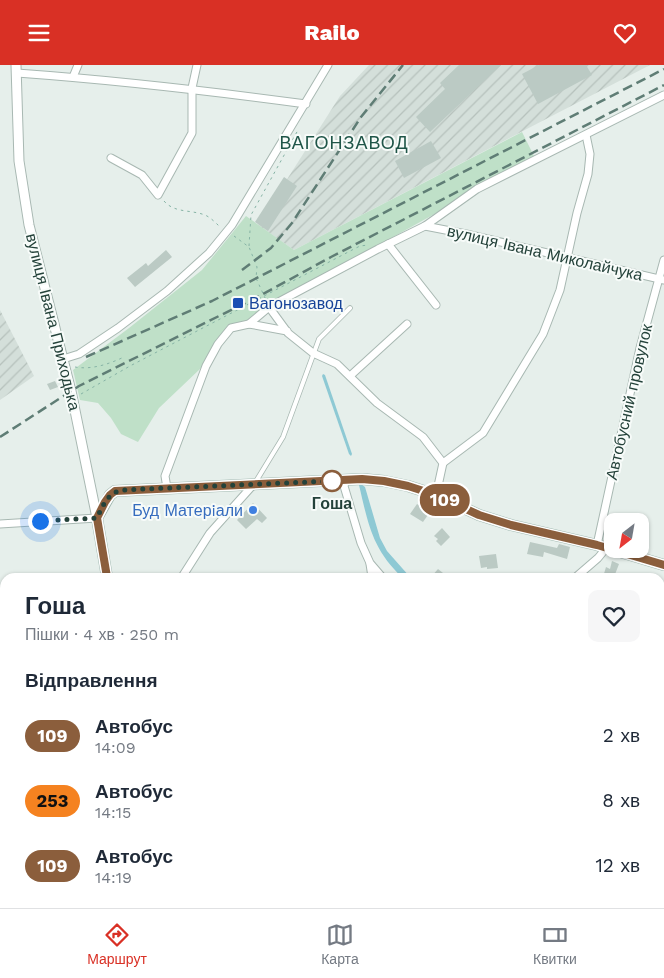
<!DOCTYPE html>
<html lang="uk">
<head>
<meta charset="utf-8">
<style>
  body { margin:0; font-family:"Work Sans",sans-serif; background:#f6f6f7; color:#1f2937; height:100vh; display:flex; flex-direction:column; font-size:19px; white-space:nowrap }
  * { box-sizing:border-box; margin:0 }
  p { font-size:16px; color:#747a83 }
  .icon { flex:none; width:28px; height:28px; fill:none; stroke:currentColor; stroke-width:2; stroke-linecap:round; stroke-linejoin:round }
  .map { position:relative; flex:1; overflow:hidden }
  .panel { position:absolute; left:0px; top:508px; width:665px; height:336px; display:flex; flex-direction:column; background:#fff; border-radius:15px 15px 0 0; box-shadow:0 1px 4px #0004 }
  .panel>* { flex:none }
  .badge { padding:0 10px; border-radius:16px; font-size:18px; line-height:32px }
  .needle { width:32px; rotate:211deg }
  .tools { position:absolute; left:604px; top:448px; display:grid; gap:10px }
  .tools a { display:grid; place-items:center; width:45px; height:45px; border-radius:10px; background:#fff; box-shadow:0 1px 4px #0004; font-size:25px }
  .you { position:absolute; width:25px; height:25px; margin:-12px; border:4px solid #fff; border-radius:50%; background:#1a73e8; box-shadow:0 0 0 8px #1a73e833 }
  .map>.badge { position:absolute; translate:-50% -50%; box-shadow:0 0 0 2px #fff }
  h2 { padding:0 25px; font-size:19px; line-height:45px }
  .round { display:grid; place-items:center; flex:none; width:52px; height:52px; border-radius:10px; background:#f6f6f7 }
  .headline { display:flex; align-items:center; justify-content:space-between; height:85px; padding:0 25px }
  h1 { font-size:24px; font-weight:800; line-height:38px }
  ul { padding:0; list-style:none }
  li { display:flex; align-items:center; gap:15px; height:65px; padding:0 25px }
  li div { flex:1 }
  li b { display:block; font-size:19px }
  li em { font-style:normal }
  li .badge { min-width:55px; font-weight:700; text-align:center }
  header { display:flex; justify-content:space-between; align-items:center; height:65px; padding:0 25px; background:#d93025; color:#fff; font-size:22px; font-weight:800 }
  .menu { display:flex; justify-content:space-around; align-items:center; height:70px; border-top:1px solid #e0e1e3; background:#fff; font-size:14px; color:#747a83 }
  .menu a { display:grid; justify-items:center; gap:2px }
  .menu .on { color:#d93025 }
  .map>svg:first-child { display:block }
  .industrial { fill:url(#industrial-furrows) }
  .grass { fill:#bfe0c8 }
  .water { fill:#8ec9d4 }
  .building { fill:#bbcac4 }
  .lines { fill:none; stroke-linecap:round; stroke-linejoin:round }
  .service-casing { stroke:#a8b8b2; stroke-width:5.5 }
  .minor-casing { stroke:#a8b8b2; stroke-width:9 }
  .tertiary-casing { stroke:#a8b8b2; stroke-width:11 }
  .secondary-casing { stroke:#a4bbb3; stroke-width:12 }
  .path { stroke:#86b3a5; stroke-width:1; stroke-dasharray:2.5 4; stroke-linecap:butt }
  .service { stroke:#fff; stroke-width:4 }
  .minor { stroke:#fff; stroke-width:7 }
  .tertiary { stroke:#fff; stroke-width:9 }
  .secondary { stroke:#fff; stroke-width:10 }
  .rail { stroke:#5f7d75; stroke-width:2.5; stroke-dasharray:10 5; stroke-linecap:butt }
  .line-casing { stroke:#fff; stroke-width:11 }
  .line { stroke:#8b5e3c; stroke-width:8 }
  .walk { stroke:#24423a; stroke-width:5; stroke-dasharray:0 9 }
  .transit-dot { fill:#1a4fb4; stroke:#f7fbf9; stroke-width:2 }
  .stop-dot { fill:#fff; stroke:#8b5e3c; stroke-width:2.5 }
  .shop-dot { fill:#3f7fe0; stroke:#f7fbf9; stroke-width:2 }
  .labels { text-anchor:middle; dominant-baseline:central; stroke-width:4; stroke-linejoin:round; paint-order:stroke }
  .street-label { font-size:16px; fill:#24423a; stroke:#f7fbf9 }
  .transit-label { font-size:16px; fill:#164399; stroke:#f7fbf9; text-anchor:start }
  .stop-label { font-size:16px; font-weight:bold; fill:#24423a; stroke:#f7fbf9 }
  .shop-label { font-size:16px; fill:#366cbe; stroke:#f7fbf9; text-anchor:end }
  .neighbourhood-label { font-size:18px; letter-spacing:1px; fill:#1f5548; stroke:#f7fbf9 }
</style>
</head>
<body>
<header><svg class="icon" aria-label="menu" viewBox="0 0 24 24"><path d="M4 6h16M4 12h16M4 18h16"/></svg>Railo<svg class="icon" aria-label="heart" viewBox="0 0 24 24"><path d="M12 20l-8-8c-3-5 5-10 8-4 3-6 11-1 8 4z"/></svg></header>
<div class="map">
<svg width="664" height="843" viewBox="0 0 664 843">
  <defs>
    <pattern id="industrial-furrows" width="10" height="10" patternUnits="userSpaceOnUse" patternTransform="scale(1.25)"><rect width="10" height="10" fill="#d4dfda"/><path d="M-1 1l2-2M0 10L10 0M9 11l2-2" fill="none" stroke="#b6c1bc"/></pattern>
  </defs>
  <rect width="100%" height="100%" fill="#e6efeb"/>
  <g class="industrial">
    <path d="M369 0H650L294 185 258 160 340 31Z"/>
    <path d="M0 245 34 311 0 335Z"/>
  </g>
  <path class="grass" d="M522 67 535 93 253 250 247 257 228 261 200 304 159 343 138 377 121 369 111 353 98 338 80 335 73 305 129 263 202 205 246 151 294 185Z"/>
  <g class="water">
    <path d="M323 309 325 310 352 389 351 391 349 389 322 311Z"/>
    <path d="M361 419 365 422 380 473 387 486 410 512H402C372 484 368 458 359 420Z"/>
  </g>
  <g class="building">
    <path d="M459 0H501L430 67 416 52 445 24 440 18Z"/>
    <path d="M539 0H586L592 10 538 39 522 9Z"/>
    <path d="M431 76 441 93 404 113 395 96Z"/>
    <path d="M284 112 297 121 268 166 255 157Z"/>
    <path d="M166 185 172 192 135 222 127 213 146 198 148 201Z"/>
    <path d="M55 316 58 322 50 325 47 319Z"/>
    <path d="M253 438 267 453 262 458 257 454 246 464 237 455Z"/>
    <path d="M417 439 430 447 423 457 410 449Z"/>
    <path d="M442 463 450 472 441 481 436 476 438 474 434 471Z"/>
    <path d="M530 477 557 483 559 479 570 482 567 494 544 487 543 492 527 489Z"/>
    <path d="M496 489 498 503 487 504V502L481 503 479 491Z"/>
    <path d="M612 496 619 499 614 512H603L606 502 610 504Z"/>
    <path d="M438 504 448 512H431Z"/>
  </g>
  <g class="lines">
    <defs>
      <g id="service">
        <path d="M255 418 283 372 319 274 350 243"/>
        <path d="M88 843 89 839"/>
      </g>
      <g id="minor">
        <path d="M17 8C113 15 210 26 306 39"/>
        <path d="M73 12 78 0"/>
        <path d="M111 93 142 110 158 130 192 68V23L197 0"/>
        <path d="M425 161 466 169 664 215"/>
        <path d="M388 179 436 240"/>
        <path d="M269 242 378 184 425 161 477 124 664 30"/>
        <path d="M249 259 287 266"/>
        <path d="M63 294 79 289 118 263 167 226 209 188 232 160 328 0"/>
        <path d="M350 311 407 259"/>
        <path d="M443 398 483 368 543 269 560 225 577 148 588 109 590 89 586 70"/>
        <path d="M346 415 344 421 361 478 370 498 382 512"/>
        <path d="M167 423 165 411 206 301 218 279 231 263 249 259 269 242 288 268 313 288 337 299 377 338 423 372 443 398 436 430"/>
        <path d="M0 459 97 453"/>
        <path d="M597 480 640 283 664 195"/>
        <path d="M370 499 372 512"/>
        <path d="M182 512 210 468 253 420"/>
        <path d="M576 512 598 493 607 482"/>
        <path d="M0 613 5 619"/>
        <path d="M660 674 664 672"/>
        <path d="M660 732 664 737"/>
        <path d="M110 839 125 843"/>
        <path d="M404 839V843"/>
        <path d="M178 843 179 839"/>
        <path d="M485 843 489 839"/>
        <path d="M573 843V839"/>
      </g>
      <path id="tertiary" d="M16 0 19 96 29 160 71 326 97 453"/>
      <g id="secondary">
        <path d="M107 512 97 453 110 430 115 426 362 414 384 416 408 421 436 430 479 450 511 460 597 480 664 500"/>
        <path d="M0 819 5 804"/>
      </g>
    </defs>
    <use href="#service" class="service-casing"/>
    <use href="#minor" class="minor-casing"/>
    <use href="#tertiary" class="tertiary-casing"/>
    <use href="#secondary" class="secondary-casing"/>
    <g class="path">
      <path d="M164 136C175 149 193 144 207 151 212 154 216 158 220 162"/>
      <path d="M234 171 249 182 257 202 256 213 266 235"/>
      <path d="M249 181 251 150 298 65"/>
      <path d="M75 302C92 305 109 299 124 292"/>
      <path d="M81 329 130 301 354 184 360 181 368 180"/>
      <path d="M9 843 10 839"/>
    </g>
    <use href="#service" class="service"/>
    <use href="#minor" class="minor"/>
    <use href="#tertiary" class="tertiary"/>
    <use href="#secondary" class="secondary"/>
    <g class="rail">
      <path d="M242 205 271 183 292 158 361 52 403 0"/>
      <path d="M86 292 212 236 664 4"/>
      <path d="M0 372 79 321 263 229 331 192 664 20"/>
    </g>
  </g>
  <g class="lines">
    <defs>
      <path id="line" d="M107 512 97 453 105 437 110 430 115 426 362 414 384 416 408 421 436 430 479 450 511 460 597 480 664 500"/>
    </defs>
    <use href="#line" class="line-casing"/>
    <use href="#line" class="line"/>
    <path class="walk" d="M40 456 97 453C103 440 108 428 122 425L332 416"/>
  </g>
  <rect class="transit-dot" x="232" y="232" width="12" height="12" rx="2.5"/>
  <circle class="stop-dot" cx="332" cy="416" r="10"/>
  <circle class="shop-dot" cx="253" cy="445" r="5"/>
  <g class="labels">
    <g class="street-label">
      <text transform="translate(545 188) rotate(13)">вулиця Івана Миколайчука</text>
      <text transform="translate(53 257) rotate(76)">вулиця Івана Приходька</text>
      <text transform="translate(629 337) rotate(-77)">Автобусний провулок</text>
    </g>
    <g class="transit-label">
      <text x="249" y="238">Вагонозавод</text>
    </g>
    <g class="stop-label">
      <text x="332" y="438">Гоша</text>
    </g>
    <g class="shop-label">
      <text x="243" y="445">Буд Матерiали</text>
    </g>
    <g class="neighbourhood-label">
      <text x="344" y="77">ВАГОНЗАВОД</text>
    </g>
  </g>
</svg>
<div class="tools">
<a><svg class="needle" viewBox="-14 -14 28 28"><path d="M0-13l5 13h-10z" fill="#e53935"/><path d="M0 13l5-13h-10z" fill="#747a83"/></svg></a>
</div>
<div class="you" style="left:40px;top:456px"></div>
<b class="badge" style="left:445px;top:435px;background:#8b5e3c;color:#fff">109</b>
<section class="panel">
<div class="headline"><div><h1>Гоша</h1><p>Пішки · 4 хв · 250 m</p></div><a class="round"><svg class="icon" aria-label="heart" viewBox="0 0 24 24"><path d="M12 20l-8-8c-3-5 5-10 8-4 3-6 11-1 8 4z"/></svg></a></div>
<h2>Відправлення</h2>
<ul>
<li><span class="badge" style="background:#8b5e3c;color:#fff">109</span><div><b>Автобус</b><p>14:09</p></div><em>2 хв</em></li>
<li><span class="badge" style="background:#f58220;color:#111">253</span><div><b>Автобус</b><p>14:15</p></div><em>8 хв</em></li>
<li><span class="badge" style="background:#8b5e3c;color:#fff">109</span><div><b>Автобус</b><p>14:19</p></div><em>12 хв</em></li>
</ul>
</section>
</div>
<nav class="menu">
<a class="on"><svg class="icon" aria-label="directions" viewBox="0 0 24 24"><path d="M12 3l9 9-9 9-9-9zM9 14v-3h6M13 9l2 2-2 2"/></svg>Маршрут</a>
<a><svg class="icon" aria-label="map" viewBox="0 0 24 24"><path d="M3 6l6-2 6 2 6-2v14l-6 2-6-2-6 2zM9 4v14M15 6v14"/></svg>Карта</a>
<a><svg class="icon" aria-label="tickets" viewBox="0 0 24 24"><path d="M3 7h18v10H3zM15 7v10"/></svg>Квитки</a>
</nav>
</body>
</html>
